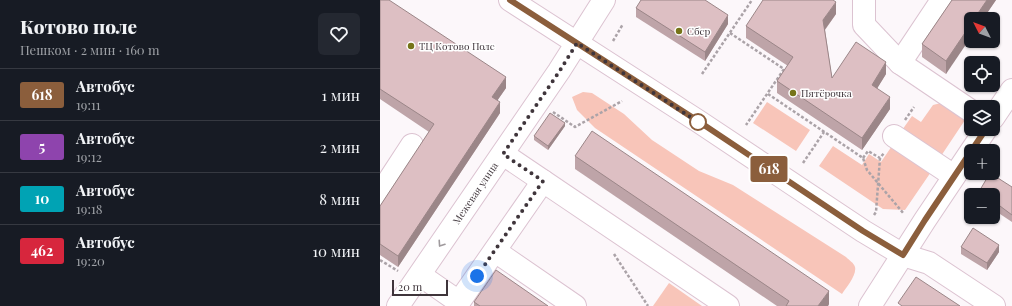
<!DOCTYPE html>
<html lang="ru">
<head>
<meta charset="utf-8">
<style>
  body { margin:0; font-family:"Playfair Display",serif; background:#242831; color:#f1f3f6; height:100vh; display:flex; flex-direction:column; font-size:15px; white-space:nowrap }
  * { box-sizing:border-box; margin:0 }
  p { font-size:13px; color:#9ea1a6 }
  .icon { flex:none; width:22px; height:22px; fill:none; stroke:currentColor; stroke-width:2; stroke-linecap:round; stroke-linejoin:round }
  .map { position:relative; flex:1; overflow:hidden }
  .side { display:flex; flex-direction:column; background:#171b24; width:380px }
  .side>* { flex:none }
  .badge { padding:0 8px; border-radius:3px; font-size:14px; line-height:26px }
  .needle { width:26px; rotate:312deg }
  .fabs { position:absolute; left:584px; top:12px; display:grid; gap:8px }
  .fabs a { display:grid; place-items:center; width:36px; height:36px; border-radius:6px; background:#171b24; box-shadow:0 1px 3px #0004; font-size:20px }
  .scale { position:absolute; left:12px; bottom:10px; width:56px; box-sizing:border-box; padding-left:4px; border:2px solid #3f353b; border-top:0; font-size:11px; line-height:14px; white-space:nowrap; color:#3f353b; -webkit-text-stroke:3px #fff; paint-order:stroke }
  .you { position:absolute; width:20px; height:20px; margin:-10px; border:3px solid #fff; border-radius:50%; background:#1a73e8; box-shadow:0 0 0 6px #1a73e833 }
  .map>.badge { position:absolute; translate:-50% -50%; box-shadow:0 0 0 2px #fff }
  .round { display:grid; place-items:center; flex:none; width:42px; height:42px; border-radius:6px; background:#242831 }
  .headline { display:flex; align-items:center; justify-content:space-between; height:68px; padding:0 20px }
  h1 { font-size:19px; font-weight:800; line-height:30px }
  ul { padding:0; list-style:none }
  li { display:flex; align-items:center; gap:12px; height:52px; padding:0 20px; border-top:1px solid #363941 }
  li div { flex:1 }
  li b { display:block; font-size:15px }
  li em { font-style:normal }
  li .badge { min-width:44px; font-weight:700; text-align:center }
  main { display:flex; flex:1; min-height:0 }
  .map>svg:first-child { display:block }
  .green { fill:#f8c5b9 }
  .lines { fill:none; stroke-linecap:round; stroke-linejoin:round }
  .minor-casing { stroke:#dcc3d1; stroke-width:24 }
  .path { stroke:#aba3a8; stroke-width:2.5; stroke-dasharray:3 2; stroke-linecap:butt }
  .minor { stroke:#fff; stroke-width:22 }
  .wall { fill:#bea4a8 }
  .shaded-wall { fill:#9b8688 }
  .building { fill:#ddbfc3; stroke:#9b8688 }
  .oneway { stroke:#9f9a9d }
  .line-casing { stroke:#fff; stroke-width:9 }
  .line { stroke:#8b5e3c; stroke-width:6 }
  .walk { stroke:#3f353b; stroke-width:4; stroke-dasharray:0 7.2 }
  .poi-dot { fill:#767419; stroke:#fff; stroke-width:1.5 }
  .stop-dot { fill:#fff; stroke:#8b5e3c; stroke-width:2 }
  .labels { text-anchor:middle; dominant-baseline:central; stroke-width:3; stroke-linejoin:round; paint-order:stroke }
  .poi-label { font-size:10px; fill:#3f353b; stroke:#fff; text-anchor:start }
  .street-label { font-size:10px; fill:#3f353b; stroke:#fff }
</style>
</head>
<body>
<main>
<section class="side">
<div class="headline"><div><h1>Котово поле</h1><p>Пешком · 2 мин · 160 m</p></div><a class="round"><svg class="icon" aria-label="heart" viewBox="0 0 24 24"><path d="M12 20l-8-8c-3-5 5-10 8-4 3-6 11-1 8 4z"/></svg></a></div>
<ul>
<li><span class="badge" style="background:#8b5e3c;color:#fff">618</span><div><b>Автобус</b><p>19:11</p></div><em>1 мин</em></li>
<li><span class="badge" style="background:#8e44ad;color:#fff">5</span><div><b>Автобус</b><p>19:12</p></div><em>2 мин</em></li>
<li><span class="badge" style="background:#00a3b4;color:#fff">10</span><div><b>Автобус</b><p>19:18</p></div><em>8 мин</em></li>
<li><span class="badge" style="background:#d7263d;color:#fff">462</span><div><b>Автобус</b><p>19:20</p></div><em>10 мин</em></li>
</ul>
</section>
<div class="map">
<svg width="632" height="306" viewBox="0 0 632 306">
  <rect width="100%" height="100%" fill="#fcf7fa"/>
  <g class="green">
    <path d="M203 92 212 93 244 114 272 140 319 171 353 185 466 257C469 260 474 263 475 267 477 275 466 288 462 294L215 128 197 110 192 97Z"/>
    <path d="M387 102 430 130 416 151 373 123Z"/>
    <path d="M565 102 587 117 559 159 520 133 532 116 541 122 553 105Z"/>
    <path d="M514 143 553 169 525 210 503 209 439 166 453 146 482 165 489 154 501 162Z"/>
    <path d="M289 283 322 306H273Z"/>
  </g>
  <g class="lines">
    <defs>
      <g id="minor">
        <path d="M130 0 318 121 483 231 523 255 549 263 614 306"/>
        <path d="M484 0V25L520 63 591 111"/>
        <path d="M520 63 562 0"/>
        <path d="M613 118 632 90"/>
        <path d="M514 136 574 176"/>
        <path d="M123 154 348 306"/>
        <path d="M0 194 32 145"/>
        <path d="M115 251 195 306"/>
        <path d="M40 275 79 302 163 181"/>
        <path d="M18 306 179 71 224 0"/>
        <path d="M490 306 545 220 606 129"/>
      </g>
    </defs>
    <use href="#minor" class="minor-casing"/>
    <g class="path">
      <path d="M350 33 404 69 366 125"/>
      <path d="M233 41 243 24"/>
      <path d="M322 74 372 0"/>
      <path d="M388 94 483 158 487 170 524 214"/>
      <path d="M173 112 195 127 242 101"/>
      <path d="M525 120 534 107"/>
      <path d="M483 158 488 151 500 158 504 153"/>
      <path d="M423 163 444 132"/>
      <path d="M494 215 496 212 500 158"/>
      <path d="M234 254 268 306"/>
      <path d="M0 260 18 271"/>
    </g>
    <use href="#minor" class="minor"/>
  </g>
  <g class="wall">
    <path d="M0 0 126 88 117 101 120 113 18 267 0 255V206L49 132 0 99Z"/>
    <path d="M572 0H616L603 19H591L566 74 542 57V44Z"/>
    <path d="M256 8 348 24 325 61 256 17Z"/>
    <path d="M456 14 445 30 452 78 506 74 497 88 510 109 482 150 397 93V81L408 66 366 38V26Z"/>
    <path d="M185 126 168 150 154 140V136Z"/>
    <path d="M195 156 449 304 448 306H397L195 169Z"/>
    <path d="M632 187V222L620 214 616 220 611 217H613V195Z"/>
    <path d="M581 247 619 252 607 270 581 254Z"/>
    <path d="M94 302 168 306H94Z"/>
  </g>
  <g class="shaded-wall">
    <path d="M607 0H616L603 19H594Z"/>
    <path d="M456 2V14L443 32V20Z"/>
    <path d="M348 15V24L325 61V52Z"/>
    <path d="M591 24V37L566 74V61Z"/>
    <path d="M506 62V74L492 97V85Z"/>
    <path d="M126 77V88L112 108V97Z"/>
    <path d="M510 97V109L482 150V138Z"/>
    <path d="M120 102V113L18 267V256Z"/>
    <path d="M185 123V126L168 150V146Z"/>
    <path d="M620 206V214L616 220V213Z"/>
    <path d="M619 245V252L607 270V263Z"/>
    <path d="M449 291V304L448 306H438Z"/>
  </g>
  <g class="building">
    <path d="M0 0H9L126 77 112 97 120 102 18 256 0 244V206L54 124 0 89Z"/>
    <path d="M261 0H325L348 15 325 52 256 8Z"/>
    <path d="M383 0H453L456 2 443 20 452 78 476 42 506 62 492 85 510 97 482 138 397 81 413 57 366 26Z"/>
    <path d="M572 0H607L594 19H591V24L566 61 542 44Z"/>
    <path d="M170 113 185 123 168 146 154 136Z"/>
    <path d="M212 131 449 291 438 306H406L409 301 195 156Z"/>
    <path d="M610 173 632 187V215L620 206 616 213 613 211V195H597Z"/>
    <path d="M593 228 619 245 607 263 581 247Z"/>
    <path d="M116 270 168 306H100L94 302Z"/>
    <path d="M536 277 580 306H522L518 303Z"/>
  </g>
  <defs><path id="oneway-chevron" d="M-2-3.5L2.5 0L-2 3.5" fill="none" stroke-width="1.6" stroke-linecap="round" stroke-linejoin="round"/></defs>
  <use class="oneway" href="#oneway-chevron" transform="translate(61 244) rotate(124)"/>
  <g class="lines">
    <defs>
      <path id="line" d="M130 0 318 121 483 231 523 255 545 220 606 129"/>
    </defs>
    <use href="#line" class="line-casing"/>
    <use href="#line" class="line"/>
    <path class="walk" d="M97 276 163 181 123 154 179 72 197 43 318 122"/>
  </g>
  <g class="poi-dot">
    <circle cx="299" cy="31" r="4"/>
    <circle cx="31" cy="46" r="4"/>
    <circle cx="413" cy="93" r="4"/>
  </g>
  <circle class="stop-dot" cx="318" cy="122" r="8"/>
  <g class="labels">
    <g class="poi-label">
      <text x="307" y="31">Сбер</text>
      <text x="39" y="46">ТЦ Котово Поле</text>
      <text x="421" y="93">Пятёрочка</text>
    </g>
    <g class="street-label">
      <text transform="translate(95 193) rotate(-56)">Межевая улица</text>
    </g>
  </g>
</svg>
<div class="fabs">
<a><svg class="needle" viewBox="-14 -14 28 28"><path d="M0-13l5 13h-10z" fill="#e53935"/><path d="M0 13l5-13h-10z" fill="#9ea1a6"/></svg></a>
<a><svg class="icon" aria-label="locate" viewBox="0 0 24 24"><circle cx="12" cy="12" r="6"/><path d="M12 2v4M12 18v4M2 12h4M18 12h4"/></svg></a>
<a><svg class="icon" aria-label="layers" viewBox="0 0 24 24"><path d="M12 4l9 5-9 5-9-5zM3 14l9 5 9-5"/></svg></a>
<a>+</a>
<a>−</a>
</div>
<div class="scale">20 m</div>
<div class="you" style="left:97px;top:276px"></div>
<b class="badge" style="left:389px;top:169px;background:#8b5e3c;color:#fff">618</b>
</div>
</main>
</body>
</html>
